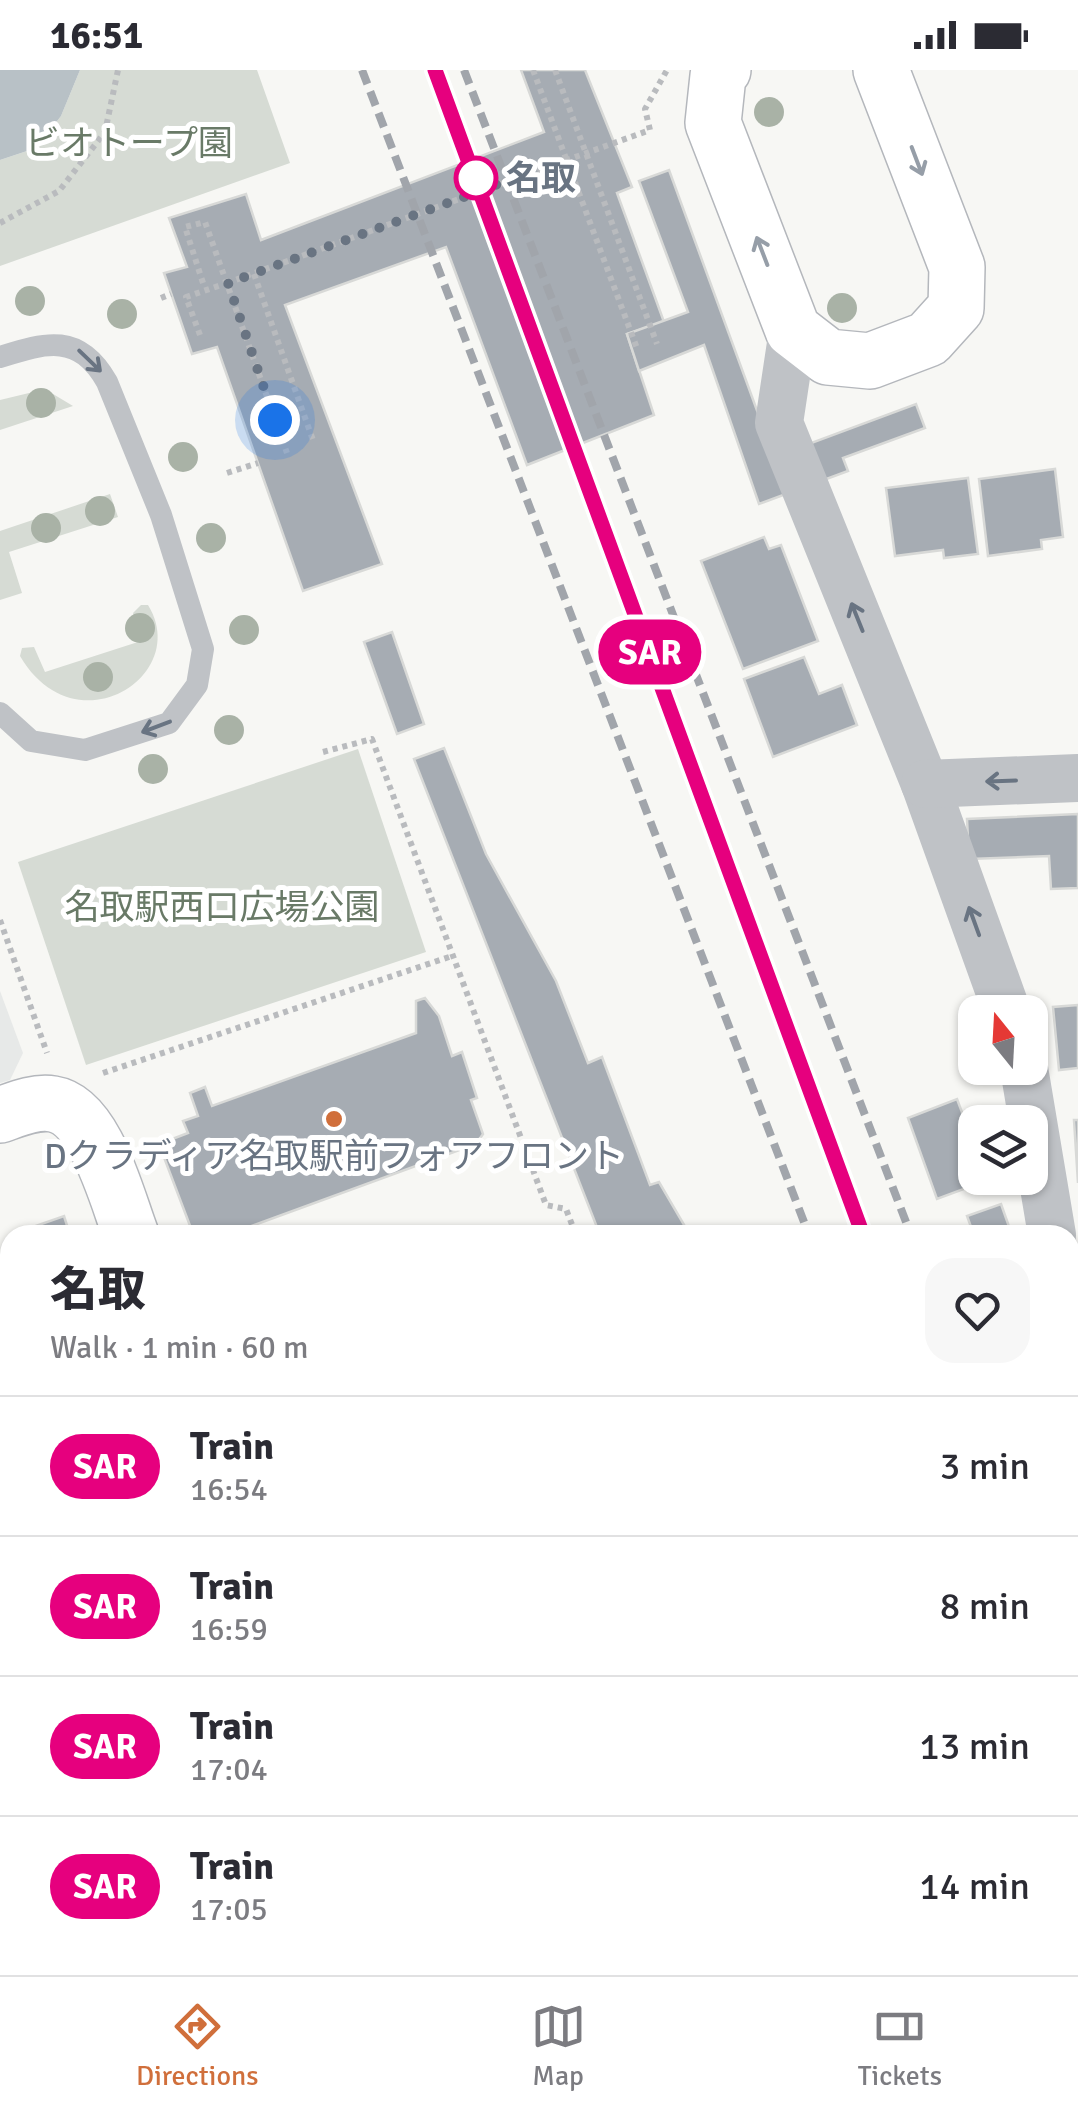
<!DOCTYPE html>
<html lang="en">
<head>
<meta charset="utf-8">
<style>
  body { margin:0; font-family:Signika,"Noto Sans JP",sans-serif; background:#f7f7f7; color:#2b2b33; height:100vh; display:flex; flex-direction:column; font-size:38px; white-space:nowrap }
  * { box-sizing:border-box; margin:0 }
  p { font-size:32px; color:#7c7c81 }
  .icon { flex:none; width:55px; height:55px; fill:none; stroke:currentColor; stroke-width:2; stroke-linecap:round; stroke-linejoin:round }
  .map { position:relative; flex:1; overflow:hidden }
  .side { position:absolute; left:0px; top:1155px; width:1080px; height:750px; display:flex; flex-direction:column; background:#fff; border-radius:30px 30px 0 0; box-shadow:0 2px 8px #0004 }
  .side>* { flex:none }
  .badge { padding:0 20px; border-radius:32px; font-size:35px; line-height:65px }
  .needle { width:65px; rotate:342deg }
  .controls { position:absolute; left:958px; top:925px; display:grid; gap:20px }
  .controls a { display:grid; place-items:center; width:90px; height:90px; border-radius:20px; background:#fff; box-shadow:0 2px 8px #0004; font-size:50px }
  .you { position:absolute; width:50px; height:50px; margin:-25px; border:8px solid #fff; border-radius:50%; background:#1a73e8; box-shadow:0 0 0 15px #1a73e833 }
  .map>.badge { position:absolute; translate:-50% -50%; box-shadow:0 0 0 5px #fff }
  .round { display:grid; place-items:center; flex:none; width:105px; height:105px; border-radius:30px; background:#f7f7f7 }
  .headline { display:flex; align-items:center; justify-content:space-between; height:170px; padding:0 50px }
  h1 { font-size:48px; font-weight:800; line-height:75px }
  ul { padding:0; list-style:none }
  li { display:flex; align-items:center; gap:30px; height:140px; padding:0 50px; border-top:2px solid #e1e1e2 }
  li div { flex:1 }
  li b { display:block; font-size:38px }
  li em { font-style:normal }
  li .badge { min-width:110px; font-weight:700; text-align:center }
  .status { display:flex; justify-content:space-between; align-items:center; height:70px; padding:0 50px; background:#fff; direction:ltr }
  .status svg { height:28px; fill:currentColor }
  .tabs { display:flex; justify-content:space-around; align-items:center; height:140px; border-top:2px solid #e1e1e2; background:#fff; font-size:28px; color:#7c7c81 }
  .tabs a { display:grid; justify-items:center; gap:5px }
  .tabs .selected { color:#d06f3b }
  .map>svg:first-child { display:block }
  .built { fill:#e7e9e8 }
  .green { fill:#d6dbd4 }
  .water { fill:#b8c1c6 }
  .building { fill:#a6acb3; stroke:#d8d9d7; stroke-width:2.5 }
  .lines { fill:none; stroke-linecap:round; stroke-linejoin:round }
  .secondary-casing { stroke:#b4b7bc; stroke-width:58 }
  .path { stroke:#b9bbbe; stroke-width:6; stroke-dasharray:5 5; stroke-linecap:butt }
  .lane { stroke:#bfc2c6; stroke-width:22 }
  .street { stroke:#bfc2c6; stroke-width:48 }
  .secondary { stroke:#fff; stroke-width:55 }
  .rail { stroke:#a1a5ab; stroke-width:8; stroke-dasharray:15 8; stroke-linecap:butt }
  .path-bridge { stroke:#b9bbbe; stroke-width:6; stroke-dasharray:5 5; stroke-linecap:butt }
  .tree { fill:#a9b2a6 }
  .oneway { stroke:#969ea8 }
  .oneway2 { stroke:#697482 }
  .line-casing { stroke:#fff; stroke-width:22 }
  .line { stroke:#e6007e; stroke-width:15 }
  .walk { stroke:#697482; stroke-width:10; stroke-dasharray:0 18 }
  .stop-dot { fill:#fff; stroke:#e6007e; stroke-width:5 }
  .poi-dot { fill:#d06f3b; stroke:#fff; stroke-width:4 }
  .labels { text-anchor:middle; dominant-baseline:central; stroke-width:10; stroke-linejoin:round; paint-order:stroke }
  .park-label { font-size:35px; fill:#697a67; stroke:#fff }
  .stop-label { font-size:35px; font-weight:bold; fill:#697482; stroke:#fff; text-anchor:start }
  .poi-label { font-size:35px; fill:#697482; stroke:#fff }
</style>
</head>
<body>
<div class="status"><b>16:51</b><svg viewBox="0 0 49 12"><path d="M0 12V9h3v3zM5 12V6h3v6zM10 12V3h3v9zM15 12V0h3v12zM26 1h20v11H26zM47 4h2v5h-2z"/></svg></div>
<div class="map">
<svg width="1078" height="1905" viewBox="0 0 1078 1905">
  <rect width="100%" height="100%" fill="#f7f7f4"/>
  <g class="built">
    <path d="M0 921 23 983 10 1010 0 1013Z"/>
    <path d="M10 1353V1485L0 1458V1356Z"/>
  </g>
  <g class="green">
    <path d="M80 0H257L290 93 0 196V90L36 78 61 46Z"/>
    <path d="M29 323 53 324 73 336 0 360V330Z"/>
    <path d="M110 424 118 447 9 482 22 523 0 530V461Z"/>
    <path d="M141 535H148C192 606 75 680 20 586L22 578 34 577 45 602 141 571 133 543Z"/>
    <path d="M358 679 426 882 86 995 18 792Z"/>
  </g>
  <path class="water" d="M0 0H80L61 46 36 78 0 90Z"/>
  <g class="building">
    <path d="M521 0H585L632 117 617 123 664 252 627 264 654 345 527 395 446 177 285 235 382 494 303 521 217 277 192 284 180 249 164 203 187 197 169 148 246 124 261 170 544 62Z"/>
    <path d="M669 100 774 387 916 334 925 358 843 388 848 401 759 434 704 275 639 301 627 264 688 242 639 111Z"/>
    <path d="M1055 399 1063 467 1041 470 1042 479 988 486 979 409Z"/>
    <path d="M968 408 978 484 944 488 943 480 895 486 886 418Z"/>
    <path d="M764 467 769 479 781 475 818 571 743 599 701 491Z"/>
    <path d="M392 562 424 654 397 664 364 572Z"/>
    <path d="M804 587 819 624 842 615 857 655 773 687 744 609Z"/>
    <path d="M444 678 486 784 556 911 588 993 602 987 650 1115 659 1112 690 1165H600L414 689Z"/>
    <path d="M1078 744V818L1051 819 1049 786 969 789 967 749Z"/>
    <path d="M425 928 439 946 452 986 462 982 477 1028 471 1030 483 1064 476 1074 227 1165H205L198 1158 192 1161 162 1082 167 1071 188 1063 183 1051 198 1046 190 1023 205 1017 212 1036 416 963V931Z"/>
    <path d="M1078 935V998L1059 1000 1053 937Z"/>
    <path d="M957 1029 975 1077V1108H986L988 1110 937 1129 908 1048Z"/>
    <path d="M1074 1050H1078V1113Z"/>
    <path d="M1001 1134 1012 1165H974L967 1146Z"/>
    <path d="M64 1146 70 1165H10Z"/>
    <path d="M10 1184V1311L0 1314V1187Z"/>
    <path d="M10 1356V1444L0 1417V1360Z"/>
    <path d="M1070 1383 1078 1431V1453L1070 1455Z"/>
    <path d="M0 1727H10V1788L0 1787Z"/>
    <path d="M43 1895H89L62 1905H47Z"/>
    <path d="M216 1895H382L384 1902 374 1905H194Z"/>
    <path d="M627 1895H674L655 1905H627L623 1897Z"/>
    <path d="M902 1895H972L976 1905H906Z"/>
  </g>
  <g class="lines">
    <defs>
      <g id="secondary">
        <path d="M723 0 718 6 713 53 793 260 828 287 870 291 928 269 956 238 957 197 881 0"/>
        <path d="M0 1045C17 1039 35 1031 53 1034 96 1041 117 1129 131 1165"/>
        <path d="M1070 1756 1078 1757"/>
        <path d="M546 1905 561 1895"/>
      </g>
    </defs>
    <use href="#secondary" class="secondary-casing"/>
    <g class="path">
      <path d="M533 0 638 281"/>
      <path d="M555 0 657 274"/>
      <path d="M0 153 59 121 105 62 118 0"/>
      <path d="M254 204 314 373"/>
      <path d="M203 213 185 157 205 152 287 383"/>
      <path d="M161 228 171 224"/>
      <path d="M200 265 186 227 227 213"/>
      <path d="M227 403 258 393"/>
      <path d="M323 682 372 669 546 1135 566 1139 576 1165"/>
      <path d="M0 850 47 983"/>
      <path d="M103 1003 452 886"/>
      <path d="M391 1895 395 1905"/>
    </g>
    <path class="lane" d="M0 287C47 272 79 263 107 312L161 445 203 579 197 615 169 653 85 680 31 671 0 643"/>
    <g class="street">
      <path d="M793 260 779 353 925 714 1007 942"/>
      <path d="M925 714 1078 708"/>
      <path d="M1024 998 1052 1165"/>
      <path d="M1070 1210 1078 1223"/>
      <path d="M0 1683 10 1684"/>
    </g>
    <use href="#secondary" class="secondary"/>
    <g class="rail">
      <path d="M362 0 809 1165"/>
      <path d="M435 0 863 1165"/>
      <path d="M464 0 911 1165"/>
      <path d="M1070 1585 1078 1606"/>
      <path d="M1070 1717 1078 1736"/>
      <path d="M1070 1845 1078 1866"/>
    </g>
    <path class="path-bridge" d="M227 213 650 60 645 39 667 0"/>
  </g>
  <g class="tree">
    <circle cx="769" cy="42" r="15"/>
    <circle cx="30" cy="231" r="15"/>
    <circle cx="842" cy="238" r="15"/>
    <circle cx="122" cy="244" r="15"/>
    <circle cx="41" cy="333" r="15"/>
    <circle cx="183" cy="387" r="15"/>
    <circle cx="100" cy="441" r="15"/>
    <circle cx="46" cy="458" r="15"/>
    <circle cx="211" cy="468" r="15"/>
    <circle cx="140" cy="558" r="15"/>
    <circle cx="244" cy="560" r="15"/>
    <circle cx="98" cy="607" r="15"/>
    <circle cx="229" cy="660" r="15"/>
    <circle cx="153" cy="699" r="15"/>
  </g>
  <defs><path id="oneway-shaft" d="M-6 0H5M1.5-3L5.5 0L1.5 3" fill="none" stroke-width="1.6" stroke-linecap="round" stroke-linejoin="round" transform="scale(2.5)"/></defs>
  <g class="oneway">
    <use href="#oneway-shaft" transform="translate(917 91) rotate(69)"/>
    <use href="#oneway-shaft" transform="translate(762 181) rotate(-111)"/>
  </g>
  <g class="oneway2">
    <use href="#oneway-shaft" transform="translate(90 291) rotate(44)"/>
    <use href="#oneway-shaft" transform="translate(857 547) rotate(-112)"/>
    <use href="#oneway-shaft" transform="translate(156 657) rotate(159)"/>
    <use href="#oneway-shaft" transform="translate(1001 711) rotate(178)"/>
    <use href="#oneway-shaft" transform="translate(974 851) rotate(-110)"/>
  </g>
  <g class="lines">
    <defs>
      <path id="line" d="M435 0 863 1165"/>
    </defs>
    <use href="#line" class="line-casing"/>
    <use href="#line" class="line"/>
    <path class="walk" d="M275 350 228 213 497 115 476 108"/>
  </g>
  <circle class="stop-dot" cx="476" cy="108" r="20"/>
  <circle class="poi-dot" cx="334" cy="1049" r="10"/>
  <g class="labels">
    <g class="park-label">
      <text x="129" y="73">ビオトープ園</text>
      <text x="222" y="837">名取駅西口広場公園</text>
    </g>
    <g class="stop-label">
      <text x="506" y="108">名取</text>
    </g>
    <g class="poi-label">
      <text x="334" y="1086">Dクラディア名取駅前フォアフロント</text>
    </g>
  </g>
</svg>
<div class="controls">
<a><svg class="needle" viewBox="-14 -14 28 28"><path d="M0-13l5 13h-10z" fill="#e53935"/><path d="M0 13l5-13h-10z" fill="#7c7c81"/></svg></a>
<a><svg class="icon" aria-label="layers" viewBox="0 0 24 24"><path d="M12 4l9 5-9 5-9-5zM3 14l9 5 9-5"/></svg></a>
</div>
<div class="you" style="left:275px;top:350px"></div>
<b class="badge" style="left:650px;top:582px;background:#e6007e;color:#fff">SAR</b>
<section class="side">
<div class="headline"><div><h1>名取</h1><p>Walk · 1 min · 60 m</p></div><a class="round"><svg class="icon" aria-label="heart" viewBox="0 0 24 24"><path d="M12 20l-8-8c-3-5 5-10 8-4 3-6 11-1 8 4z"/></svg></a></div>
<ul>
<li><span class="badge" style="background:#e6007e;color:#fff">SAR</span><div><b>Train</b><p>16:54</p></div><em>3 min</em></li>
<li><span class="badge" style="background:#e6007e;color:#fff">SAR</span><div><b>Train</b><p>16:59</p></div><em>8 min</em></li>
<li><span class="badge" style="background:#e6007e;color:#fff">SAR</span><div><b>Train</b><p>17:04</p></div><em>13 min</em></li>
<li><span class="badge" style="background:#e6007e;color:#fff">SAR</span><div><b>Train</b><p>17:05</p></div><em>14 min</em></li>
</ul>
</section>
</div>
<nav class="tabs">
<a class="selected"><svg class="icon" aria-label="directions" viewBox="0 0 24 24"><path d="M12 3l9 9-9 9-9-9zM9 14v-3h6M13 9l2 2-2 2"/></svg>Directions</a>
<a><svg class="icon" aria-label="map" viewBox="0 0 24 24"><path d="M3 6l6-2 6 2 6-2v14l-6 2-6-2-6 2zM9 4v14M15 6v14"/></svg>Map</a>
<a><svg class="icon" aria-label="tickets" viewBox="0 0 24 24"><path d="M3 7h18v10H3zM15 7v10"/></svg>Tickets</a>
</nav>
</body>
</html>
